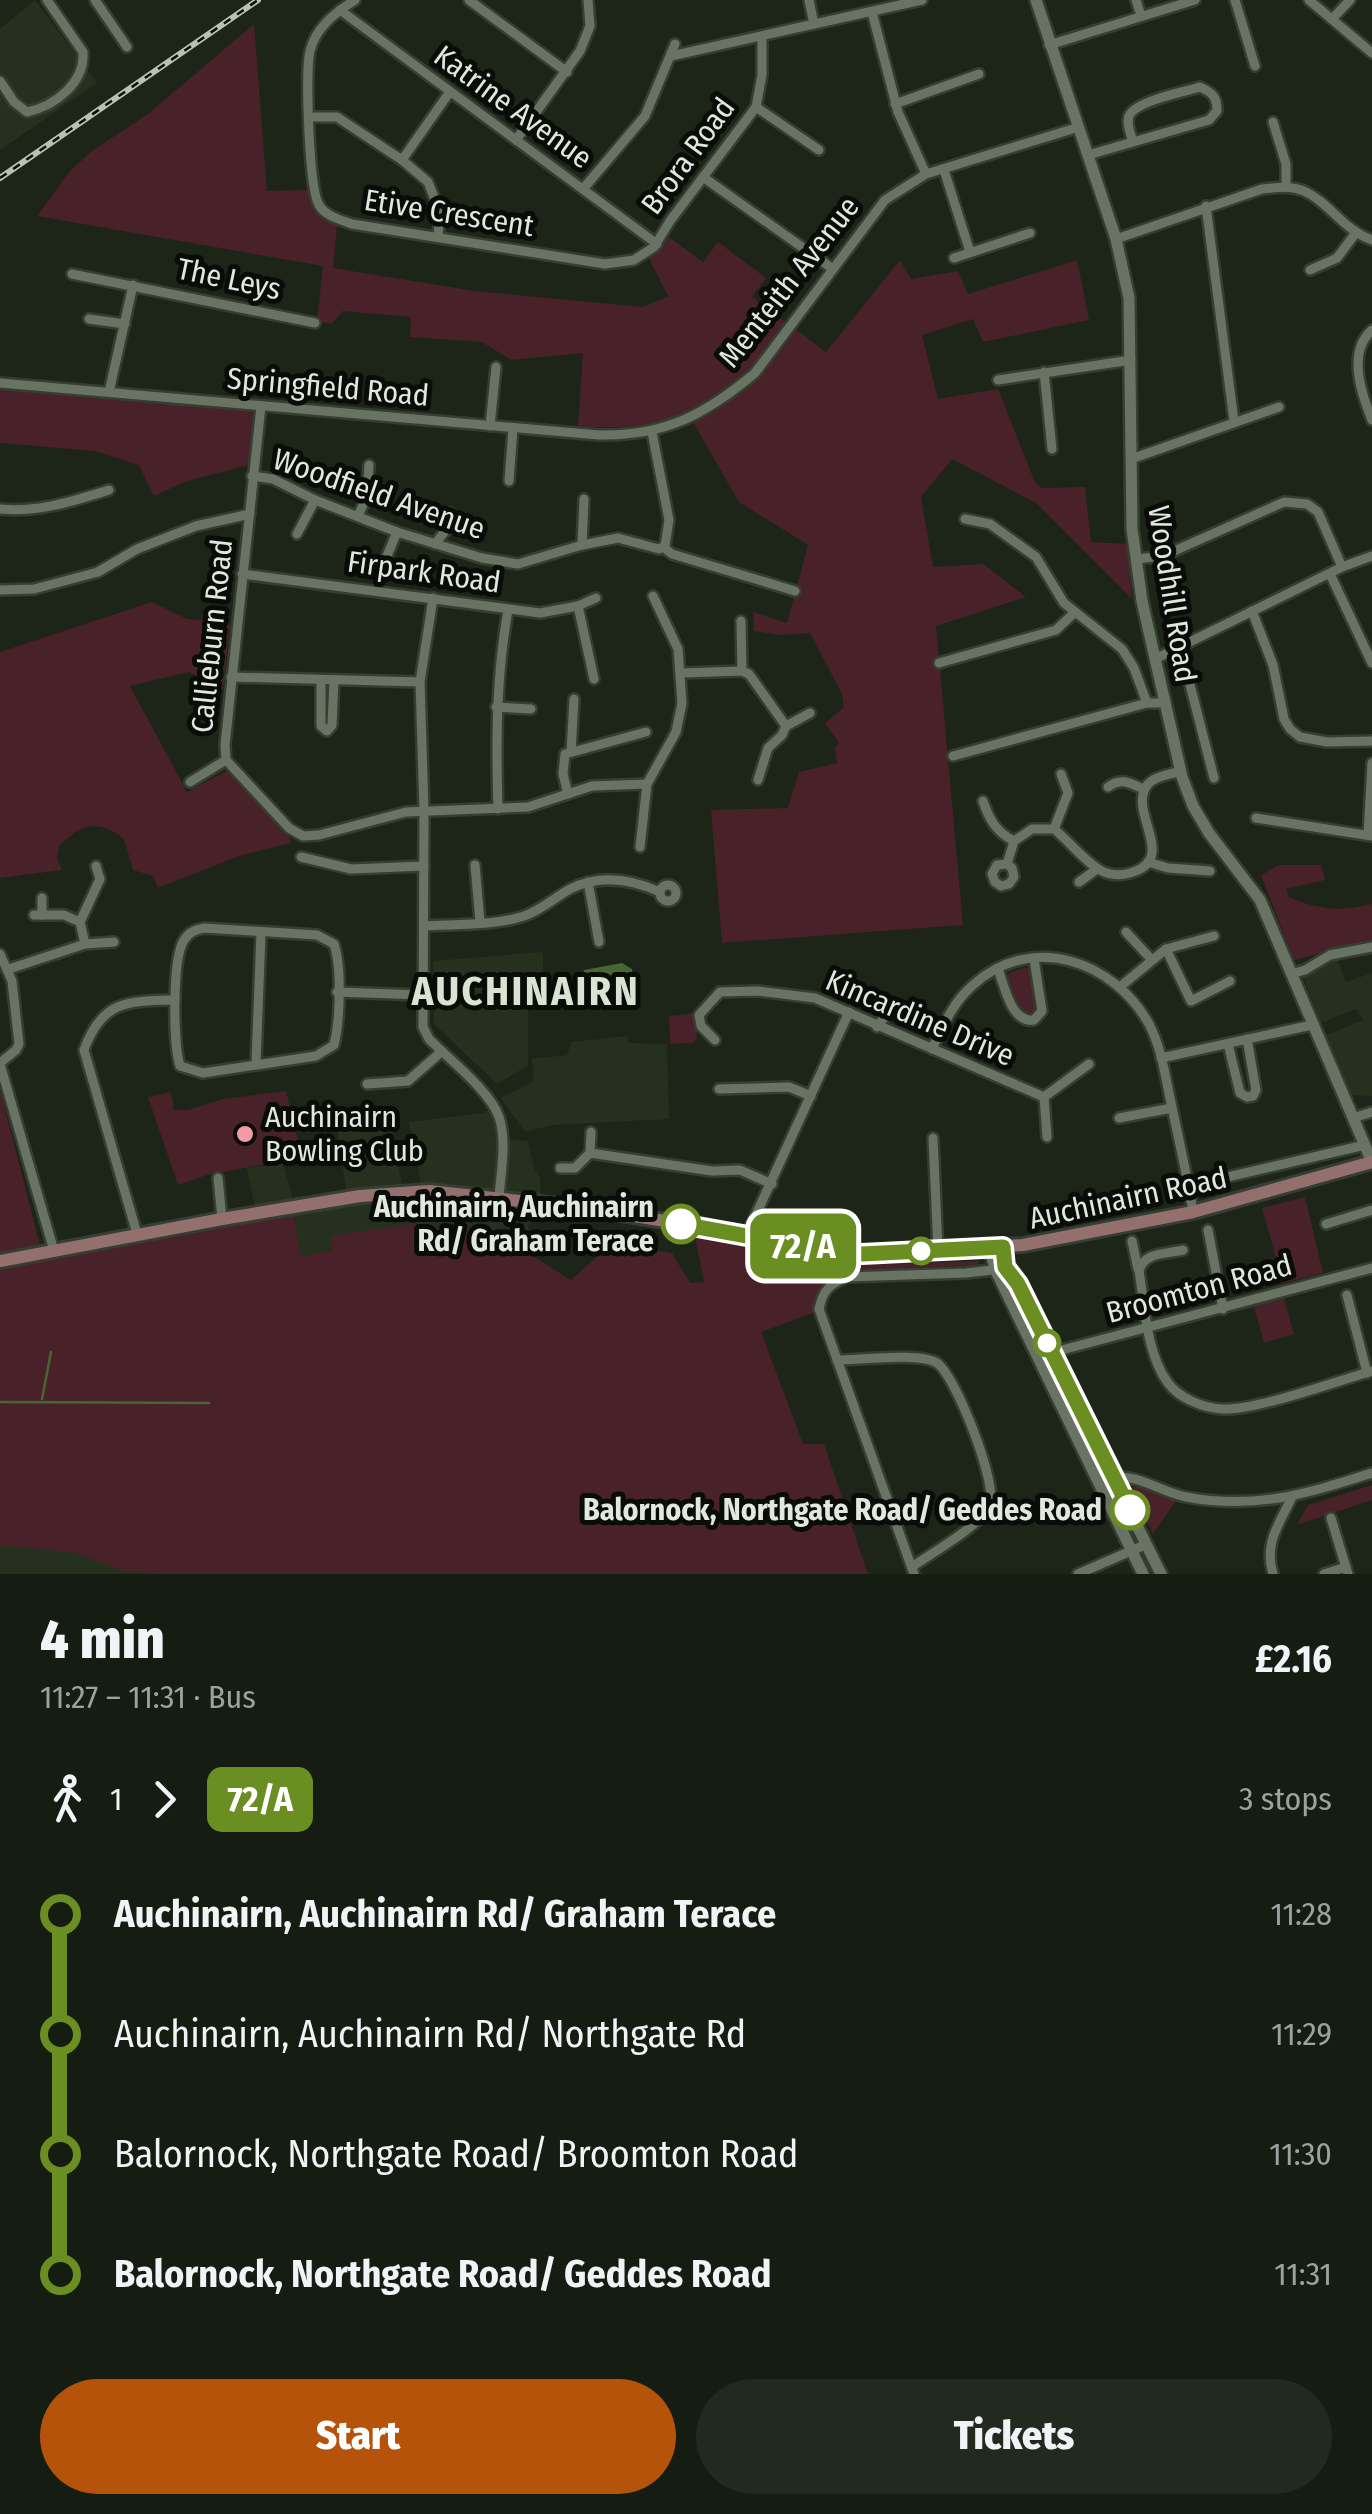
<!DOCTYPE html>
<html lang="en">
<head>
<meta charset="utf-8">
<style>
  body { margin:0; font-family:"Fira Sans Condensed",sans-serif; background:#22291f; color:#f1f3f6; height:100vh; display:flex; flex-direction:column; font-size:38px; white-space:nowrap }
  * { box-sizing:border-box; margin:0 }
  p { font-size:32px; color:#9da19f }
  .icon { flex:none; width:55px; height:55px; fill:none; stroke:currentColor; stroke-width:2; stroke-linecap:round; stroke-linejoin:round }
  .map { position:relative; height:1574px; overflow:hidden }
  .panel { display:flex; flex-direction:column; background:#151c11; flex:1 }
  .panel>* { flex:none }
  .badge { padding:0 20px; border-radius:15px; font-size:35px; line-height:65px }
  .map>.badge { position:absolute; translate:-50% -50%; box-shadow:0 0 0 5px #fff }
  .legs { display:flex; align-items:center; gap:15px; height:110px; padding:0 40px; font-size:32px }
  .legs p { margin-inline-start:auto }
  .head { display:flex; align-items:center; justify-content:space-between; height:170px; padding:0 40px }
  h1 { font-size:55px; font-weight:800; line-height:75px }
  .action { display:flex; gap:20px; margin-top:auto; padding:20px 40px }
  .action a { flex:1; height:115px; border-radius:60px; background:#b45309; color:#fff; font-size:40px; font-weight:800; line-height:115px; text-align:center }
  .action a+a { background:#22291f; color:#f1f3f6 }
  ul { padding:0 40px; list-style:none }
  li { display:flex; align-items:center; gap:35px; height:120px; font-size:38px }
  li i { display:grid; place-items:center; width:15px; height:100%; margin:0 12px; background:currentColor }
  li i::after { content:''; width:25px; height:25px; margin:-12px; border:8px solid; border-radius:50%; background:#151c11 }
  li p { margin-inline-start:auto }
  li:first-child i { background:linear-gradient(#0000 50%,currentColor 0) }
  li:last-child i { background:linear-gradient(currentColor 50%,#0000 0) }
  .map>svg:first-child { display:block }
  .built { fill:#25311e }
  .green { fill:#482228 }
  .water { fill:#466634 }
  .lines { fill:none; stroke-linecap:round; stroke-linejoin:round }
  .stream { stroke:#466634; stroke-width:2.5 }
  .minor-casing { stroke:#363e33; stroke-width:14 }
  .tertiary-casing { stroke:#363e33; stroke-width:16 }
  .secondary-casing { stroke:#363e33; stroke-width:18 }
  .minor { stroke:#697363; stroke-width:9 }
  .tertiary { stroke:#697363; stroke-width:11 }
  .secondary { stroke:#93706d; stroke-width:12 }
  .rail-casing { stroke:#b9c1b6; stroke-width:6 }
  .rail { stroke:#090c07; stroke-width:2.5; stroke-dasharray:8; stroke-linecap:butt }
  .line-1-casing { stroke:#fff; stroke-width:22 }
  .line-1 { stroke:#6b8e23; stroke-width:15 }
  .poi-dot { fill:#f49aa5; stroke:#090c07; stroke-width:4 }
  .stop-1-dot { fill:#fff; stroke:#6b8e23; stroke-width:5 }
  .labels { text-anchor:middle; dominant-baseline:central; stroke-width:10; stroke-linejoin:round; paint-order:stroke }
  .street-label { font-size:30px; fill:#e1e8de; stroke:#090c07 }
  .poi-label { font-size:30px; fill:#e1e8de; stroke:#090c07; text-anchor:start }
  .stop-label { font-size:30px; font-weight:bold; fill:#e1e8de; stroke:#090c07; text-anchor:end }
  .district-label { font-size:40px; font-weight:bold; letter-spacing:2.5px; fill:#d8e4d1; stroke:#090c07 }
</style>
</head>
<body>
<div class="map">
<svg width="1372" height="1574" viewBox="0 0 1372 1574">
  <rect width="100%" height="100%" fill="#1c2517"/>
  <g class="built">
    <path d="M35 0 97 83 0 150V29Z"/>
    <path d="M543 952V981L528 1011V1066L497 1084 434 1024 433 961Z"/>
    <path d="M1337 959 1346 982 1372 973V1096L1352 1095 1326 1035 1363 1020 1356 1009 1321 1023 1303 976Z"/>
    <path d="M627 1036 629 1043 667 1044 669 1119 552 1125 525 1132 501 1098 534 1081 532 1059 567 1055 571 1042Z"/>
    <path d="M493 1108 498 1138 528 1141 534 1168 540 1177 541 1195 528 1228 493 1229 497 1238 475 1240 467 1223 424 1228 336 1239 333 1251 300 1256 293 1213 365 1202 446 1199 450 1184H421L409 1122 483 1113Z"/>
    <path d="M391 1124 402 1186 347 1195 337 1130Z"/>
    <path d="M283 1162 293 1201 255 1208 247 1168Z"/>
    <path d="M0 1533 214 1574H0Z"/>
  </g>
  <g class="green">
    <path d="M254 24 267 191 309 190 315 210 337 226 333 268 475 291 643 307 668 296 649 258 669 237 703 262 718 242 766 278 752 297 826 352 900 260 911 279 958 271 968 294 1077 260 1089 320 983 342 973 319 922 335 938 399 998 389 1034 480 1041 488 1085 487 1091 542 1128 544 1132 599 1036 503 952 459 921 497 933 567 983 564 1026 597 936 626 963 925 722 943 711 810 788 808 799 772 837 763 835 748 839 743 825 723 844 707 842 694 810 633 780 635 754 631 753 612 787 623 808 545 739 502 689 415C651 425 618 430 578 426L583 353 511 360 482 342 410 337 411 317 343 311 331 324 317 321 323 266 37 216 70 171 92 151 148 114Z"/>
    <path d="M0 389 252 411 256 416 249 465 187 481 154 496 139 465 95 451 0 443Z"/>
    <path d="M152 602 187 619 230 623 223 690 189 672 130 686 187 792 228 770 288 832 291 843 239 856 158 888 153 876 133 870 124 839C98 818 81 825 59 846L57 859 62 870 0 878V652Z"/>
    <path d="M1279 865H1321L1325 880 1286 889 1289 897C1319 910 1340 912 1372 904V940L1294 960 1261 875Z"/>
    <path d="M1026 967C1037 977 1042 1005 1031 1016L1022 1012 1007 979 1009 973Z"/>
    <path d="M696 1013 697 1039 692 1043 670 1044 669 1016Z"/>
    <path d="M0 1089 41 1249 0 1256Z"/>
    <path d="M286 1091 302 1157 207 1175 178 1185 148 1097 171 1092 174 1110H188L223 1099Z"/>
    <path d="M1305 1197 1323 1273 1283 1283 1262 1208Z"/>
    <path d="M293 1213 301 1256 332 1251 331 1239 336 1235 420 1223 424 1228 467 1223 476 1240 496 1238 492 1228 501 1231 528 1228 533 1256 571 1280 599 1255 650 1243 660 1251 672 1253 690 1283 704 1282 695 1236 846 1265 979 1261 978 1265 845 1271C824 1281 817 1290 813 1313L761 1332 803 1444H824L868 1574H157L123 1571 77 1553 0 1545V1266Z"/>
    <path d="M1284 1298 1294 1334 1264 1343 1254 1306Z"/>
    <path d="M1372 1485V1500L1297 1525 1308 1505Z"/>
    <path d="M1138 1486 1176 1501 1153 1534 1132 1492V1487Z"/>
  </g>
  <path class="water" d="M622 963 632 969V977L604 983 582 978 584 970Z"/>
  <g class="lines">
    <g class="stream">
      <path d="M42 1399 51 1352"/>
      <path d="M0 1402 209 1403"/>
    </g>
    <defs>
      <g id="minor">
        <path d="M95 0 127 47"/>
        <path d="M355 0C335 13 316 27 310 51 305 72 309 189 319 205 325 216 341 220 352 224L605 264 634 260 654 247 670 221 756 107 762 75V37"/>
        <path d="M469 0 567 72"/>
        <path d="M809 0 814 24"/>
        <path d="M1136 0 1141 16"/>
        <path d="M1235 0 1255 66"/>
        <path d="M1309 0 1372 53"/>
        <path d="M340 10 657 244"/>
        <path d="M872 12 898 112 926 174"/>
        <path d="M1333 18 1350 0"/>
        <path d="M1049 45 1195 0"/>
        <path d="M671 56 922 0"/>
        <path d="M0 81 14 102 27 112C55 106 85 83 83 52L47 0"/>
        <path d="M895 104 979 74"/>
        <path d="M756 107 819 150"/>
        <path d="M310 117H337L402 160 428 182 440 212 438 237"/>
        <path d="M1273 122 1286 164V187"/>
        <path d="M516 140 580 51 590 26 588 0"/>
        <path d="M1088 155 1209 120 1217 111C1217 97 1213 93 1200 87 1184 92 1135 101 1129 116 1126 124 1131 134 1133 142"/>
        <path d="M402 160 449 93"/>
        <path d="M944 170 970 252"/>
        <path d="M703 177 833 269"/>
        <path d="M583 189 645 116 675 44"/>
        <path d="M1206 206 1234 421"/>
        <path d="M1116 239 1262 189C1276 188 1291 185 1304 191 1329 202 1343 230 1372 240"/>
        <path d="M954 258 1030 233"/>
        <path d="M1310 270 1337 258 1355 234"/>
        <path d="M72 274 315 323"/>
        <path d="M89 319 125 324"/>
        <path d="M1372 330C1347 352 1361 393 1372 420"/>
        <path d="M1044 372 1052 449"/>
        <path d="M998 380 1131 360"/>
        <path d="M0 383 599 435C665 436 705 415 755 373L885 200 926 174 1079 127"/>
        <path d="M109 392 133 285"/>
        <path d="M261 406 225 745 226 760 289 828 303 836 319 835 406 812 528 807 592 786 647 784"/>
        <path d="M490 426 496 367"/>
        <path d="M1131 459 1279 407"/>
        <path d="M252 476 273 479 315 500 397 532 482 558 518 564 582 545 618 538 659 549 665 546 669 520 652 432"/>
        <path d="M509 481 513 428"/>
        <path d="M0 509C38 513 73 501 109 490"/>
        <path d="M358 516 367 496 369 465"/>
        <path d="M965 519 990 524 1036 557 1064 603 1122 649 1134 668 1147 703"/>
        <path d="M297 534 315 500"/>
        <path d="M435 544 446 530 450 513"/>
        <path d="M582 545 584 499"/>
        <path d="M663 547 672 554 795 591"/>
        <path d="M1136 559 1163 556 1284 502 1307 504 1318 512 1342 567"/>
        <path d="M382 568 397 532"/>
        <path d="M242 574 540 613 578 606 596 598"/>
        <path d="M1330 574 1372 663"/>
        <path d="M0 590 34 589 98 572 137 549 196 526 250 514"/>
        <path d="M433 598 420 682 424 811 423 1027 429 1039C449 1059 490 1091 499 1117 507 1141 501 1172 499 1197"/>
        <path d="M578 606 594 679"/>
        <path d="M1252 611 1273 665 1284 719 1290 729 1300 737 1327 742 1372 741"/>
        <path d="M741 621 742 671"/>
        <path d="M1180 646 1214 778"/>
        <path d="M1155 659 1342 567 1372 556"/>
        <path d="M939 663 1056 630 1074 613"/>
        <path d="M682 673 742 671 749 674 786 726"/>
        <path d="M231 677 420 682"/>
        <path d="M321 680V726L327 731 332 725 334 680"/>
        <path d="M496 707 531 709"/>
        <path d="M571 752 574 699"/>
        <path d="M953 756 1147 703H1164"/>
        <path d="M758 780 768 748 782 735 786 726 810 713"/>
        <path d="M190 782 226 760"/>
        <path d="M1108 787C1121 777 1130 783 1143 789"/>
        <path d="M568 794 563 774 565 754 646 732"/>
        <path d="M983 801C989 819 996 832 1014 841"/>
        <path d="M498 809C496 741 496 677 508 610"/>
        <path d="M1256 818 1372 836"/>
        <path d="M1054 829 1068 793 1061 774"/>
        <path d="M1368 835 1372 763"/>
        <path d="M640 847 647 784 676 732 682 703 678 649 653 596"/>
        <path d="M301 857 351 869 424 866"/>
        <path d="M1148 862 1168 868 1210 871"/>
        <path d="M1007 864 997 865 992 874 995 882 1001 886 1009 884 1014 877 1012 868 1007 864 1014 841 1032 829H1054C1069 841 1084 861 1100 870 1110 876 1119 876 1130 873 1179 860 1129 813 1146 787 1152 776 1170 775 1180 771"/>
        <path d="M475 865 480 922"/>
        <path d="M588 882 599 942"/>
        <path d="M1079 882 1097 869"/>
        <circle cx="668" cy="893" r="8"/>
        <path d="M34 915H64L80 922"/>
        <path d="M42 915V898"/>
        <path d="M424 926C456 924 493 926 524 916 541 910 554 898 570 889 600 874 631 879 660 892"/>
        <path d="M204 928 317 935 334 944C342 968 340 1021 334 1045L316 1056 203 1073 180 1066C173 1044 172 959 184 940 189 932 195 930 204 928Z"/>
        <path d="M1126 932 1151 959"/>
        <path d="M85 944 80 922 100 879 96 866"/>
        <path d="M1166 949 1191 1001 1230 981"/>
        <path d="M0 954 12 981 19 1044 16 1050 0 1063"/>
        <path d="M9 969 85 944 114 942"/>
        <path d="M998 969C1005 987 1011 1023 1034 1020L1042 1011 1034 959"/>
        <path d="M1291 974 1305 970 1330 955 1372 947"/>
        <path d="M1121 986 1166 949 1214 936"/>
        <path d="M337 992 422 995"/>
        <path d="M877 1027 893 1006"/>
        <path d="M715 1040 701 1026 699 1015 720 992 758 991 815 998 1044 1097"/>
        <path d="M1228 1044 1240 1093 1247 1097 1253 1096 1256 1090 1247 1039"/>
        <path d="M932 1049C943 1026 953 1002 973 985 1032 932 1114 961 1149 1024 1161 1047 1165 1074 1170 1098 1178 1136 1187 1174 1193 1212"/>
        <path d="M1161 1058 1312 1025"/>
        <path d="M256 1063 261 932"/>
        <path d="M0 1064 54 1251"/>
        <path d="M367 1084 408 1081 441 1052"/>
        <path d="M719 1089 789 1087 811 1096"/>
        <path d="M1044 1097 1089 1064"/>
        <path d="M1044 1097 1047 1137"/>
        <path d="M1119 1118 1172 1108"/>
        <path d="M1353 1118 1372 1112"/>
        <path d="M591 1132 590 1153 712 1171 740 1170 772 1184"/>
        <path d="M933 1138 938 1250"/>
        <path d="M560 1168H575L590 1153"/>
        <path d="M218 1178 222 1219"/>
        <path d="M1189 1186 1365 1145"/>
        <path d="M1326 1224 1372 1210"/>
        <path d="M1208 1230 1223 1309"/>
        <path d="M137 1234 84 1050C102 1000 128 1001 175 1000"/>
        <path d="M747 1234 849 1012"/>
        <path d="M1132 1241 1138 1269"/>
        <path d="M1183 1250C1166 1254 1143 1252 1139 1271 1145 1306 1146 1353 1168 1383 1179 1398 1203 1408 1222 1409 1255 1411 1337 1381 1372 1371"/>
        <path d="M1347 1295 1367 1373"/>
        <path d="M1039 1356 1372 1268"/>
        <path d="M837 1360C859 1360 920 1352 937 1363 956 1376 998 1485 990 1505 982 1525 930 1554 912 1567"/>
        <path d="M1111 1478C1138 1473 1160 1492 1186 1497 1256 1510 1306 1494 1372 1473"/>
        <path d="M1331 1518 1348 1574"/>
        <path d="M914 1574 819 1309C823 1290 829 1285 846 1277L966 1273 1001 1269"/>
        <path d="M1078 1574 1147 1544"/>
        <path d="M1273 1574C1264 1544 1278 1526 1291 1499"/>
        <path d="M1324 1574 1346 1567"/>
      </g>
      <g id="tertiary">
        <path d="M1036 0 1116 239 1129 298 1132 529 1142 601 1182 777 1193 806 1209 833 1260 900 1372 1162"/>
        <path d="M1003 1247 1005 1267 1017 1284 1161 1574"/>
        <path d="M989 1248 996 1271 1143 1574"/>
      </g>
      <path id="secondary" d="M0 1261 222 1219 360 1196 429 1191 584 1208 747 1234 830 1251 862 1254 1023 1245 1193 1212 1372 1162"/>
    </defs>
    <use href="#minor" class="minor-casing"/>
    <use href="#tertiary" class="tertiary-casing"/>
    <use href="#secondary" class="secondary-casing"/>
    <use href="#minor" class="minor"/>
    <use href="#tertiary" class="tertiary"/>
    <use href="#secondary" class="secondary"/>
    <defs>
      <path id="rail" d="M0 178 258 0"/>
    </defs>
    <use href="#rail" class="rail-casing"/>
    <use href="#rail" class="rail"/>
  </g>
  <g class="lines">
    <defs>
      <path id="line-1" d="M681 1224 830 1251 862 1254 1003 1247 1005 1267 1018 1284 1130 1510"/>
    </defs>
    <use href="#line-1" class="line-1-casing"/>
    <use href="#line-1" class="line-1"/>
  </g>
  <circle class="poi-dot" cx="245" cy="1134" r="10"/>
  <g class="stop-1-dot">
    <circle cx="681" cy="1224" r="18"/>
    <circle cx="921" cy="1251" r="12"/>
    <circle cx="1047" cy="1343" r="12"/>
    <circle cx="1130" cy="1510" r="18"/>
  </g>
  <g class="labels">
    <g class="street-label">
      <text transform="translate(513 107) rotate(36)">Katrine Avenue</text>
      <text transform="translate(688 156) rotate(-54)">Brora Road</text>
      <text transform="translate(449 213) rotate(9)">Etive Crescent</text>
      <text transform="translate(229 279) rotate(12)">The Leys</text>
      <text transform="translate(789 282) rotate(-52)">Menteith Avenue</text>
      <text transform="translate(328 387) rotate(5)">Springfield Road</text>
      <text transform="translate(379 494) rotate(19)">Woodfield Avenue</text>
      <text transform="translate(424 572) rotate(8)">Firpark Road</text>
      <text transform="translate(1172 594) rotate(81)">Woodhill Road</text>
      <text transform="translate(212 636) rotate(-84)">Callieburn Road</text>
      <text transform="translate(920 1018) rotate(23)">Kincardine Drive</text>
      <text transform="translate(1128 1198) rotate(-12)">Auchinairn Road</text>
      <text transform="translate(1199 1289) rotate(-15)">Broomton Road</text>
    </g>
    <g class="poi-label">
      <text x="265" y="1117">Auchinairn<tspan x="265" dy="34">Bowling Club</tspan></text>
    </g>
    <g class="stop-label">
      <text x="654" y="1207">Auchinairn, Auchinairn<tspan x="654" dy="34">Rd/ Graham Terace</tspan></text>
      <text x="1102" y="1510">Balornock, Northgate Road/ Geddes Road</text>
    </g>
    <g class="district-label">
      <text x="526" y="992">AUCHINAIRN</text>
    </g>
  </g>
</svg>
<b class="badge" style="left:803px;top:1246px;background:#6b8e23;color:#fff">72/A</b>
</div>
<section class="panel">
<div class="head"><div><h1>4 min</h1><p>11:27 – 11:31 · Bus</p></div><b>£2.16</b></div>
<div class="legs"><svg class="icon" aria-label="walk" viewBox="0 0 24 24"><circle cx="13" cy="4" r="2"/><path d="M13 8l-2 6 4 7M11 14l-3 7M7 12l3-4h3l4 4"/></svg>1<svg class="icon" aria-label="forward" viewBox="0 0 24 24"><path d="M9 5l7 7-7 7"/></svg><b class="badge" style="background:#6b8e23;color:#fff">72/A</b><p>3 stops</p></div>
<ul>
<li><i style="color:#6b8e23"></i><b>Auchinairn, Auchinairn Rd/ Graham Terace</b><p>11:28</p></li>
<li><i style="color:#6b8e23"></i><span>Auchinairn, Auchinairn Rd/ Northgate Rd</span><p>11:29</p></li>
<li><i style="color:#6b8e23"></i><span>Balornock, Northgate Road/ Broomton Road</span><p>11:30</p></li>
<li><i style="color:#6b8e23"></i><b>Balornock, Northgate Road/ Geddes Road</b><p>11:31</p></li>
</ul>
<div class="action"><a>Start</a><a>Tickets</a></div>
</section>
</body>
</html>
